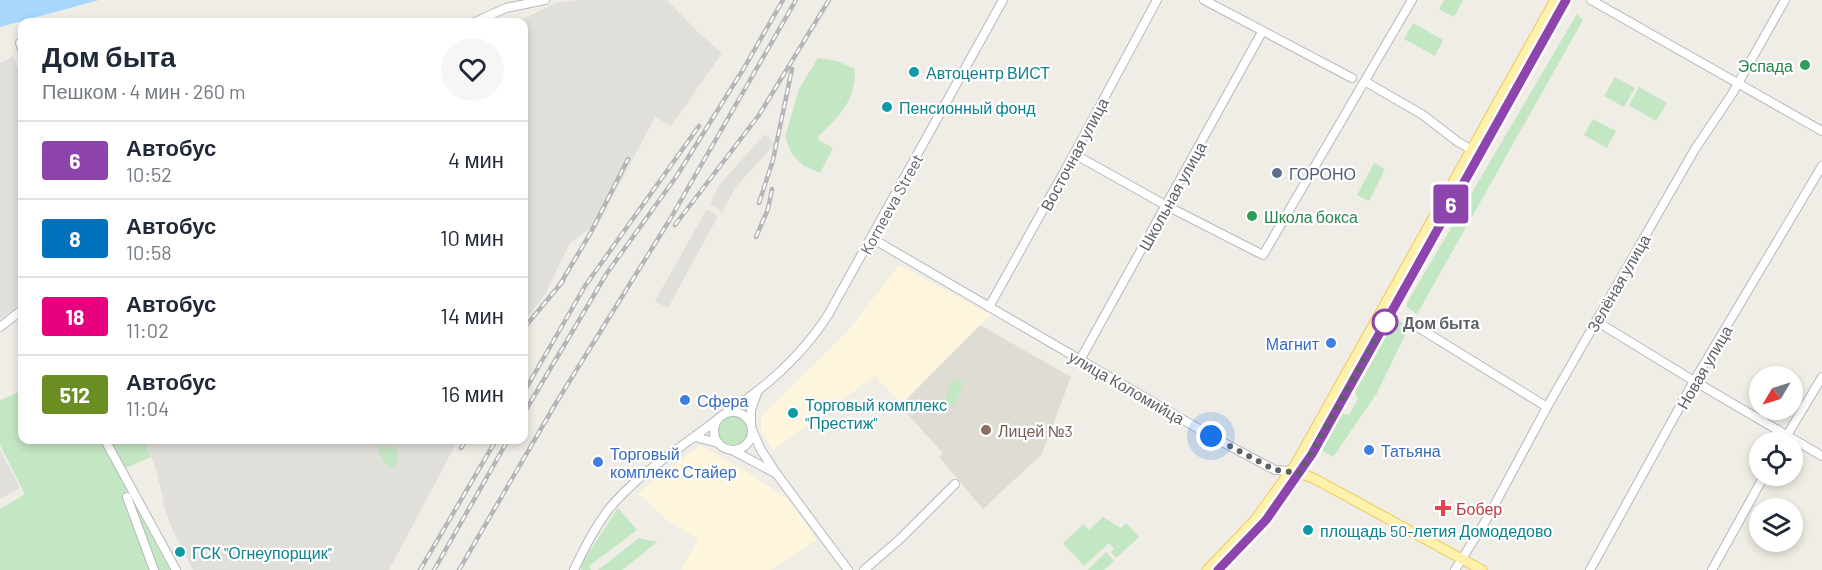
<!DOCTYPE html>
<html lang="ru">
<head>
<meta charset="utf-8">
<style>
  body { margin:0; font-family:Barlow,sans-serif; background:#f6f6f7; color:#1f2937; height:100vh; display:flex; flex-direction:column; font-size:22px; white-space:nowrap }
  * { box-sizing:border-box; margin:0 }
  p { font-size:20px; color:#747a83 }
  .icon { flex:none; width:33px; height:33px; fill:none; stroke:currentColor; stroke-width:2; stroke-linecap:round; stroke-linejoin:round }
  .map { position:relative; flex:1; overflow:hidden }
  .sheet { position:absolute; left:18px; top:18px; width:510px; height:426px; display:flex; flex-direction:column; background:#fff; border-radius:12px; box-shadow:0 3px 9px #0003 }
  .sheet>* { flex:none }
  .badge { padding:0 12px; border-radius:4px; font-size:21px; line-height:39px }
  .needle { width:39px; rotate:232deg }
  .buttons { position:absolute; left:1749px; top:366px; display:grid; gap:12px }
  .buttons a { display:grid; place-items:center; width:54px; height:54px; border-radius:50%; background:#fff; box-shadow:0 3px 9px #0003; font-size:30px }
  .you { position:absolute; width:30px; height:30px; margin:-15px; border:4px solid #fff; border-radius:50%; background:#1a73e8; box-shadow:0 0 0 9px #1a73e833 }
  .map>.badge { position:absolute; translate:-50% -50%; box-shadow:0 0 0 3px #fff }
  .round { display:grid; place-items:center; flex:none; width:63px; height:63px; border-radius:32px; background:#f6f6f7 }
  .head { display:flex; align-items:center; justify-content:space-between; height:102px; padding:0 24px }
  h1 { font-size:28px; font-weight:600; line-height:45px }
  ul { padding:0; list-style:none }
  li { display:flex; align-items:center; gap:18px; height:78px; padding:0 24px; border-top:2px solid #e0e1e3 }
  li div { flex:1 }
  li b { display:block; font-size:22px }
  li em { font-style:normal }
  li .badge { min-width:66px; font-weight:700; text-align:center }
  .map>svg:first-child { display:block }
  .commercial { fill:#fdf6dc }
  .industrial { fill:#e1dfda }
  .education { fill:#dfdcd4 }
  .green { fill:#c3e6c3 }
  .water { fill:#a7d7fd }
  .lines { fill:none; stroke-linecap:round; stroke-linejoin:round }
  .minor-casing { stroke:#b6b8bc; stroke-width:10 }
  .major-casing { stroke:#efc85f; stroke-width:11 }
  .minor { stroke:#fff; stroke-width:8 }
  .major { stroke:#fdf1ac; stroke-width:9 }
  .rail-casing { stroke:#b4b5b6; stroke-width:4.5 }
  .rail { stroke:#fff; stroke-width:2; stroke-dasharray:7; stroke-linecap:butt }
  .line-casing { stroke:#fff; stroke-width:14 }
  .line { stroke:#8e44ad; stroke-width:9 }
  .walk { stroke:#5d6166; stroke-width:6; stroke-dasharray:0 10.8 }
  .leisure-dot { fill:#2e9e5b; stroke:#fff; stroke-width:2 }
  .culture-dot { fill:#0f9aa8; stroke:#fff; stroke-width:2 }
  .service-dot { fill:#5c6f8a; stroke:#fff; stroke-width:2 }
  .stop-dot { fill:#fff; stroke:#8e44ad; stroke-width:3 }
  .shop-dot { fill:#3f7fe0; stroke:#fff; stroke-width:2 }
  .education-dot { fill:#8d6e63; stroke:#fff; stroke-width:2 }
  .health-dot { fill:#e0444e; stroke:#fff; stroke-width:2 }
  .labels { text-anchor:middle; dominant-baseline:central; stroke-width:4.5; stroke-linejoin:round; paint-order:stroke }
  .leisure-label { font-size:16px; fill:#27864d; stroke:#fff; text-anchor:end }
  .culture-label { font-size:16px; fill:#0d838f; stroke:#fff; text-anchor:start }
  .street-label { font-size:16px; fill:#5d6166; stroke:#fff }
  .service-label { font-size:16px; fill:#4e5e75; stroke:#fff; text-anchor:start }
  .stop-label { font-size:16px; font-weight:bold; fill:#5d6166; stroke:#fff; text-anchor:start }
  .shop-label { font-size:16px; fill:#366cbe; stroke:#fff; text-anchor:start }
  .education-label { font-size:16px; fill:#785e54; stroke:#fff; text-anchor:start }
  .health-label { font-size:16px; fill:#be3a42; stroke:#fff; text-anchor:start }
</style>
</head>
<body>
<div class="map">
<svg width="1822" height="570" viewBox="0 0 1822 570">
  <rect width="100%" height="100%" fill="#efede5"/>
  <g class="commercial">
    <path d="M899 265 991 315 901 404 875 376 773 450 761 433V416L847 332Z"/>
    <path d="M700 445 749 473 788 499 817 540 771 570H681L698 539 668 521 638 493Z"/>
  </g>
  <g class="industrial">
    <path d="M578 0H667L698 32 722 53 671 126 655 117 594 232 589 229 570 243 544 296 524 321V22H517L556 3Z"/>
    <path d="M13 56 22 80V303L0 319V63Z"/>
    <path d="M765 134 775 144 735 188 722 212 710 204 719 185Z"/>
    <path d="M707 209 718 216 668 308 655 301Z"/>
    <path d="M144 440H458L389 570H193L173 531 162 501H164L154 463Z"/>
    <path d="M0 450 20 488 0 499Z"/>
  </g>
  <path class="education" d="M980 325 1071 377 1042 454 983 509 939 457 943 453 900 406Z"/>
  <g class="green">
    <path d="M1444 0H1463L1454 17 1439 9Z"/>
    <path d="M1577 14 1583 20 1417 314 1407 307V303Z"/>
    <path d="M1413 23 1443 40 1435 56 1404 39Z"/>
    <path d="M818 58 837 61 855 69C855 102 840 116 817 137L820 141 833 148 820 173 804 166 792 154 785 137 799 89Z"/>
    <path d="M1615 77 1635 88 1624 107 1604 96Z"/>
    <path d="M1639 87 1667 103 1656 121 1629 105Z"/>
    <path d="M1593 119 1616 131 1607 148 1584 135Z"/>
    <path d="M1374 163 1385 169 1369 201 1357 195Z"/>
    <path d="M1395 318 1409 327 1377 393 1333 457 1321 450 1341 413 1349 415 1358 399 1355 392Z"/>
    <path d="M953 379 964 383 954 406 943 402Z"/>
    <path d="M22 391V440H144L151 457 117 472 170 570H0V509L25 494 0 445V400Z"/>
    <circle cx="733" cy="431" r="16"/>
    <path d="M379 445 396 449 399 455 394 469 384 464 378 450Z"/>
    <path d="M618 508 637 530 589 566 591 570H581L582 563Z"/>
    <path d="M1103 517 1121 528 1126 523 1139 537 1116 558 1111 552 1114 549 1109 543 1084 566 1063 543 1084 524 1089 530Z"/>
    <path d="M639 538 657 542 622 570H598Z"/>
    <path d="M1106 552 1114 561 1104 570H1088Z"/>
  </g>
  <path class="water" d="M0 0H99L0 27Z"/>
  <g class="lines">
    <defs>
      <g id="minor">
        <path d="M1204 0 1352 78"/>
        <path d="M1591 0 1822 131"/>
        <path d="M475 22 506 8 545 0"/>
        <path d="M20 43 22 49"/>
        <path d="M1366 82 1423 115 1458 142 1472 150"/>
        <path d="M1074 154 1167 206 1263 255 1412 0"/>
        <path d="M873 239 1211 436 1275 470 1291 471"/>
        <path d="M989 307 1074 154 1157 0"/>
        <path d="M1596 321 1694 381 1822 456"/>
        <path d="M1416 326 1547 407"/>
        <path d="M0 327 22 310"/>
        <path d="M1080 360 1262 32"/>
        <circle cx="733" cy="431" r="19"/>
        <path d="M727 412C767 387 802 355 828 315L1003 0"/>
        <path d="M751 423V410L757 393"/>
        <path d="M752 430 761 450 776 473 848 570"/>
        <path d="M695 437 718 443"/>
        <path d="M105 440 176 570"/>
        <path d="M1783 442 1822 377"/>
        <path d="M732 450 775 473"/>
        <path d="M127 497 154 570"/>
        <path d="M574 570C583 550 595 528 608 510 638 473 681 448 718 419"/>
        <path d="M864 570 900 539 955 484"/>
        <path d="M1455 570 1488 517 1547 407 1695 149 1732 94 1785 0"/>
        <path d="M1590 570 1694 381 1822 166"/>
        <path d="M1712 570 1764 476"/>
      </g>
      <g id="major">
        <path d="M1297 472 1315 479 1482 570"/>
        <path d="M1207 570 1254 521 1295 465 1555 0"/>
        <path d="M1218 570C1255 536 1286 497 1312 454L1566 0"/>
      </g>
    </defs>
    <use href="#minor" class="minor-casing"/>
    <use href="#major" class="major-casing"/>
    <use href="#minor" class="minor"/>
    <use href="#major" class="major"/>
    <defs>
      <g id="rail">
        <path d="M759 203 773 160 792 69"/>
        <path d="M675 225 759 115 829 0"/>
        <path d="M756 237 768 209 772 189"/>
        <path d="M559 286 590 234 628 159"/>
        <path d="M524 328 563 281"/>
        <path d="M524 392 585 286 699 126"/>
        <path d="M524 413 607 273 676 177 744 68 783 0"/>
        <path d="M461 448 466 440"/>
        <path d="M420 570 496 440"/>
        <path d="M434 570 508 440"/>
        <path d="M459 570 556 403 669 221 796 0"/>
      </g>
    </defs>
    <use href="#rail" class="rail-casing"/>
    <use href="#rail" class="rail"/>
  </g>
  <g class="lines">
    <defs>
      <path id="line" d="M1218 570 1266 520 1312 454 1566 0"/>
    </defs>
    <use href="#line" class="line-casing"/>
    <use href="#line" class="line"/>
    <path class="walk" d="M1211 436 1275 470 1300 473 1385 322"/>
  </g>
  <g class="leisure-dot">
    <circle cx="1805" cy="65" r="6"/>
    <circle cx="1252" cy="216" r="6"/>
  </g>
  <g class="culture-dot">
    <circle cx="914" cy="72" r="6"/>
    <circle cx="887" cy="107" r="6"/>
    <circle cx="793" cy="413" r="6"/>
    <circle cx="1308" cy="530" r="6"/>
    <circle cx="180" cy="552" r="6"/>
  </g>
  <circle class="service-dot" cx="1277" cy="173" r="6"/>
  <circle class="stop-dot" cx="1385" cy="322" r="12"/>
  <g class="shop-dot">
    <circle cx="1331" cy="343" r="6"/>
    <circle cx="685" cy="400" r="6"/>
    <circle cx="1369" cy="450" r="6"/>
    <circle cx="598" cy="462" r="6"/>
  </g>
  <circle class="education-dot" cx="986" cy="430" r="6"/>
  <path class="health-dot" d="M1440 499h6v6h6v6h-6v6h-6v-6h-6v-6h6z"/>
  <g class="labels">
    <g class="leisure-label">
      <text x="1793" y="65">Эспада</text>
      <text x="1264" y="216" text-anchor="start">Школа бокса</text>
    </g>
    <g class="culture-label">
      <text x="926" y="72">Автоцентр ВИСТ</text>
      <text x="899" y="107">Пенсионный фонд</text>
      <text x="805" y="404">Торговый комплекс<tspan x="805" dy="18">"Престиж"</tspan></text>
      <text x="1320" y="530">площадь 50-летия Домодедово</text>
      <text x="192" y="552">ГСК "Огнеупорщик"</text>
    </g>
    <g class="street-label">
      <text transform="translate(1074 154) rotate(-62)">Восточная улица</text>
      <text transform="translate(1172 196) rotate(-61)">Школьная улица</text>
      <text transform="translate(891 204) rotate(-61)">Korneeva Street</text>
      <text transform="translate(1618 283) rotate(-60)">Зелёная улица</text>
      <text transform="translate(1704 367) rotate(-60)">Новая улица</text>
      <text transform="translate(1127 387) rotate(30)">улица Коломийца</text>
    </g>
    <g class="service-label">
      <text x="1289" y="173">ГОРОНО</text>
    </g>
    <g class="stop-label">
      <text x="1403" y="322">Дом быта</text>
    </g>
    <g class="shop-label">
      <text x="1319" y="343" text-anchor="end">Магнит</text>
      <text x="697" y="400">Сфера</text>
      <text x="1381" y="450">Татьяна</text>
      <text x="610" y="453">Торговый<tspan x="610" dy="18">комплекс Стайер</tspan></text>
    </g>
    <g class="education-label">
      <text x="998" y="430">Лицей №3</text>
    </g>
    <g class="health-label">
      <text x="1456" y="508">Бобер</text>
    </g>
  </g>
</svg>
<div class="buttons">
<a><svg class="needle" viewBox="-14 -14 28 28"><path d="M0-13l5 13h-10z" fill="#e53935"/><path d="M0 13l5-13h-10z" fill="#747a83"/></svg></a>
<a><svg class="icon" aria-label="locate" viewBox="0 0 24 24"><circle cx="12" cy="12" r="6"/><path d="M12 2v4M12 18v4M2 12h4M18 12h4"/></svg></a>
<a><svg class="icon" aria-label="layers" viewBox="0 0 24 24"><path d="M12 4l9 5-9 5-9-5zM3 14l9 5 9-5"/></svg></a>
</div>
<div class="you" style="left:1211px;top:436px"></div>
<b class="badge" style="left:1451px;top:204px;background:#8e44ad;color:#fff">6</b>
<section class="sheet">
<div class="head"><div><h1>Дом быта</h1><p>Пешком · 4 мин · 260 m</p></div><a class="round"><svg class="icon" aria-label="heart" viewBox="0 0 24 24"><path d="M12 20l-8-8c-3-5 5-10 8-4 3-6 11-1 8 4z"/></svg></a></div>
<ul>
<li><span class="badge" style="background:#8e44ad;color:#fff">6</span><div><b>Автобус</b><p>10:52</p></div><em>4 мин</em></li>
<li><span class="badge" style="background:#0072bc;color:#fff">8</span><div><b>Автобус</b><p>10:58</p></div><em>10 мин</em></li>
<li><span class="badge" style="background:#e6007e;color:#fff">18</span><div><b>Автобус</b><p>11:02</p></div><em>14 мин</em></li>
<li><span class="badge" style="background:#6b8e23;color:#fff">512</span><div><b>Автобус</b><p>11:04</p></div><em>16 мин</em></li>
</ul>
</section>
</div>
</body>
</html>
